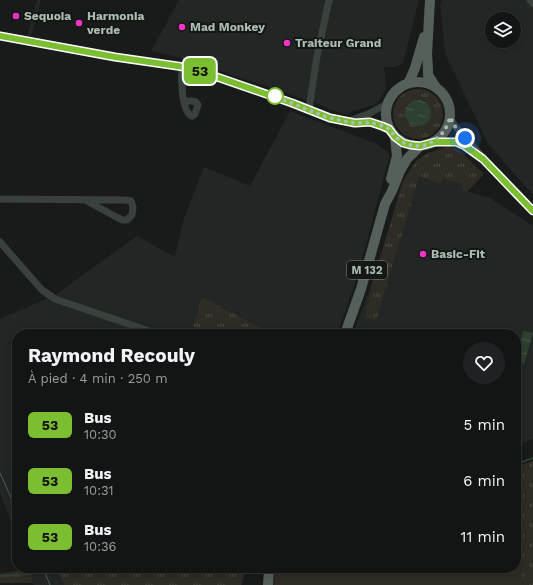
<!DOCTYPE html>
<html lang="fr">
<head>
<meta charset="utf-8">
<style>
  body { margin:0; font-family:"Work Sans",sans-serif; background:#202122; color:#f1f3f6; height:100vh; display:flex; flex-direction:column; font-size:15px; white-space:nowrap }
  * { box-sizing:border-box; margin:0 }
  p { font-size:13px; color:#9d9ea0 }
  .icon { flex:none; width:22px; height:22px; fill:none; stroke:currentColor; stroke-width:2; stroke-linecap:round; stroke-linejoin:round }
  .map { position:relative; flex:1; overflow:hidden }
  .sheet { position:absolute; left:12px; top:329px; width:509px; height:244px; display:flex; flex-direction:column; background:#131414; border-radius:16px; box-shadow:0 2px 10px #0003,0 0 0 1px #323334 }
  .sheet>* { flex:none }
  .badge { padding:0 8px; border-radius:6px; font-size:14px; line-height:26px }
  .fabs { position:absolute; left:485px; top:12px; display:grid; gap:8px }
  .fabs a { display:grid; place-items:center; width:36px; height:36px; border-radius:50%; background:#131414; box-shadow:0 2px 10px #0003,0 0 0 1px #323334; font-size:20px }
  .you { position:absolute; width:20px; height:20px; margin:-10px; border:3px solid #fff; border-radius:50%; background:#1a73e8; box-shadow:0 0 0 6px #1a73e833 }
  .map>.badge { position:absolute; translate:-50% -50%; box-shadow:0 0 0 2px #fff }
  .round { display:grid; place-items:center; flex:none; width:42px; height:42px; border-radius:21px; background:#202122 }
  .overview { display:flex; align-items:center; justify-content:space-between; height:68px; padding:0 16px }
  h1 { font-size:19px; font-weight:700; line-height:30px }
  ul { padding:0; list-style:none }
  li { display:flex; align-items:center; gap:12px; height:56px; padding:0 16px }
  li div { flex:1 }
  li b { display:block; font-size:15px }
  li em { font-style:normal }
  li .badge { min-width:44px; font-weight:700; text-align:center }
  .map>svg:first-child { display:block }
  .built { fill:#222624; fill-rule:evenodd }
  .grass { fill:url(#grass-tufts) }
  .garden { fill:#2f2c25 }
  .water { fill:url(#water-ripples) }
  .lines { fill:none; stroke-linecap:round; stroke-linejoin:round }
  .stream { stroke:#2e402f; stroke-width:2 }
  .street { stroke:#3a413d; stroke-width:7 }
  .primary { stroke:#56605a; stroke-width:10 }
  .tram { stroke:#535c56; stroke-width:1 }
  .line-casing { stroke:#fff; stroke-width:9 }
  .line { stroke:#7bbe31; stroke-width:6 }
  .walk { stroke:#abbcb0; stroke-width:4; stroke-dasharray:0 7.2 }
  .poi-dot { fill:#fa32c4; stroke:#141716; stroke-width:1.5 }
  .stop-dot { fill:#fff; stroke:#7bbe31; stroke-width:2 }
  .labels { text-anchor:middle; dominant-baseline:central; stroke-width:4; stroke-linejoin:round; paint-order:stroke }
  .shield { fill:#141716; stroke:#7e8a82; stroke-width:1 }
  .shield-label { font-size:11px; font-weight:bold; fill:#abbcb0 }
  .poi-label { font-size:12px; font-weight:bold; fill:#abbcb0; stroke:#141716; text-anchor:start }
</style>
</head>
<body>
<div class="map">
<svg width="533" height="585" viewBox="0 0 533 585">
  <defs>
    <pattern id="grass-tufts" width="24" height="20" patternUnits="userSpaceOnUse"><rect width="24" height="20" fill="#2f2c25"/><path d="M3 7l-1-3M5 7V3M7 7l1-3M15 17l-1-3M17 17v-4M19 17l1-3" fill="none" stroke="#4a4942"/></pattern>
    <pattern id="water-ripples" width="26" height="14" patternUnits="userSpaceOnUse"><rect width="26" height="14" fill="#2e402f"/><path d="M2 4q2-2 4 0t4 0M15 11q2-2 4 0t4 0" fill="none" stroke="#4a5a4b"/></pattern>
  </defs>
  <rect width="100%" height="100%" fill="#191b1b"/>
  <g class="built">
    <path d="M37 0H41L31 37 27 36Z"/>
    <path d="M179 0H419L403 63 395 67H384L386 89 377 104 345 114 331 110 324 106 182 58 151 51Z"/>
    <path d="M442 0H533V195L488 144 445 53 440 5ZM492 19H514V41H492Z"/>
    <path d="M290 111 377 144 390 154 357 278 337 334H274L202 297 193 326 209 334H17V537L0 493V319L55 295 137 236 175 257 183 221 204 167 250 186Z"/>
    <path d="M419 177 441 184 443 179 464 184 462 190 490 198 533 226V439L516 445V412L522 393 516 391V334H353L382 256Z"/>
    <path d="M28 568H56L64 585H34Z"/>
  </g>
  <g class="grass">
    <circle cx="418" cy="114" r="25"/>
    <path d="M447 147C464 148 471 165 484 173L483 175 467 192 462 190 464 184 443 179 441 184 419 177 376 320 365 319 372 284 403 181 416 161 428 153Z"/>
    <path d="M202 297 274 334H209L193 326Z"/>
    <path d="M533 461V585H523L516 548V466Z"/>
    <path d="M56 568H247L241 585H64Z"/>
    <path d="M27 569 30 572 33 583H0V574Z"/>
  </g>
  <path class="garden" d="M516 548 523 585H274L275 568H516Z"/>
  <g class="water">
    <circle cx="418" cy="113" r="13"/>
    <path d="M523 331 533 333 524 364 516 362V355Z"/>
  </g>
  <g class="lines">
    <g class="stream">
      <path d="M516 464 533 458"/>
      <path d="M0 576 30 574 43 568"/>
    </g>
    <g class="street">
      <path d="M530 0 533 4"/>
      <path d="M0 36 115 57 191 68 292 103 330 118 355 123 370 122 389 129"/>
      <path d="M182 66C181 77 181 112 192 116L195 114 198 105 196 102 192 101H184"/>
      <path d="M309 109 317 56 329 0"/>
      <path d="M450 117C457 134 474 143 483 159L533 211"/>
      <path d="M349 121 368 114 387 104"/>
      <path d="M435 142C462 140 460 144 481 158"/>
      <path d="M0 199 126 200 131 201 133 207 132 215 127 220H122L85 200"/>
      <path d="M0 242 42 290 55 299 158 334"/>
    </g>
    <g class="primary">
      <path d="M430 0 427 54 428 69V75L435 86"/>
      <circle cx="418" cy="114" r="32"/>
      <path d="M409 82 415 68 424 37"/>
      <path d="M391 179 397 156 395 137"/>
      <path d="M345 334 361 289 385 204 392 191 400 171 407 159 420 146"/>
      <path d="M268 585 269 568"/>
    </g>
    <g class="tram">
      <path d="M0 473 17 511"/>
      <path d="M43 568 50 585"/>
    </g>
  </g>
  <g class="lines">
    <defs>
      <path id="line" d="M0 36 115 57 191 68 292 103 330 118 355 123 370 122 382 126 389 129 395 137 403 143 411 145 420 146 435 142H456L465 146 483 159 533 211"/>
    </defs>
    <use href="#line" class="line-casing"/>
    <use href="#line" class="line"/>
    <path class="walk" d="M275 96H273C294 103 318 116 339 120 345 121 351 123 357 123 362 123 367 122 372 123 377 124 385 126 389 129 394 134 395 138 402 142 424 154 445 138 450 117L457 130 465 138"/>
  </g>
  <g class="poi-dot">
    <circle cx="16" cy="16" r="4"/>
    <circle cx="79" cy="23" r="4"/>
    <circle cx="182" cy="27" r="4"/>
    <circle cx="287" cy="43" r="4"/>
    <circle cx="423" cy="254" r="4"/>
  </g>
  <circle class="stop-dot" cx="275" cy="96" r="8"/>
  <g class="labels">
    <rect class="shield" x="347" y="261" width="40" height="18" rx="3"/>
    <g class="shield-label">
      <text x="367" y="270">M 132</text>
    </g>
    <g class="poi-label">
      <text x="24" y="16">Sequoia</text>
      <text x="87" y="16">Harmonia<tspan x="87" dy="14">verde</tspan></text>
      <text x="190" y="27">Mad Monkey</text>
      <text x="295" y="43">Traiteur Grand</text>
      <text x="431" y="254">Basic-Fit</text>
    </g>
  </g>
</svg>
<div class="fabs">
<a><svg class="icon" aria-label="layers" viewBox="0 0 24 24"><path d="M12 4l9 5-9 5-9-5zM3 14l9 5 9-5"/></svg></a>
</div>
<div class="you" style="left:465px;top:138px"></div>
<b class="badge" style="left:200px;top:71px;background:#7bbe31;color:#111">53</b>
<section class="sheet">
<div class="overview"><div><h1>Raymond Recouly</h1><p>À pied · 4 min · 250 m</p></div><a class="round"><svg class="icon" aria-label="heart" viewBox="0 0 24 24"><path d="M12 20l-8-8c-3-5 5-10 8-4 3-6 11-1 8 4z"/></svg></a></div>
<ul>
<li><span class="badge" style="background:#7bbe31;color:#111">53</span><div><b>Bus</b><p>10:30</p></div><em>5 min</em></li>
<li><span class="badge" style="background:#7bbe31;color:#111">53</span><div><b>Bus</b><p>10:31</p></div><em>6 min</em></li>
<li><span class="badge" style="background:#7bbe31;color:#111">53</span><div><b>Bus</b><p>10:36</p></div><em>11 min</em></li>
</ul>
</section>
</div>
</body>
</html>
